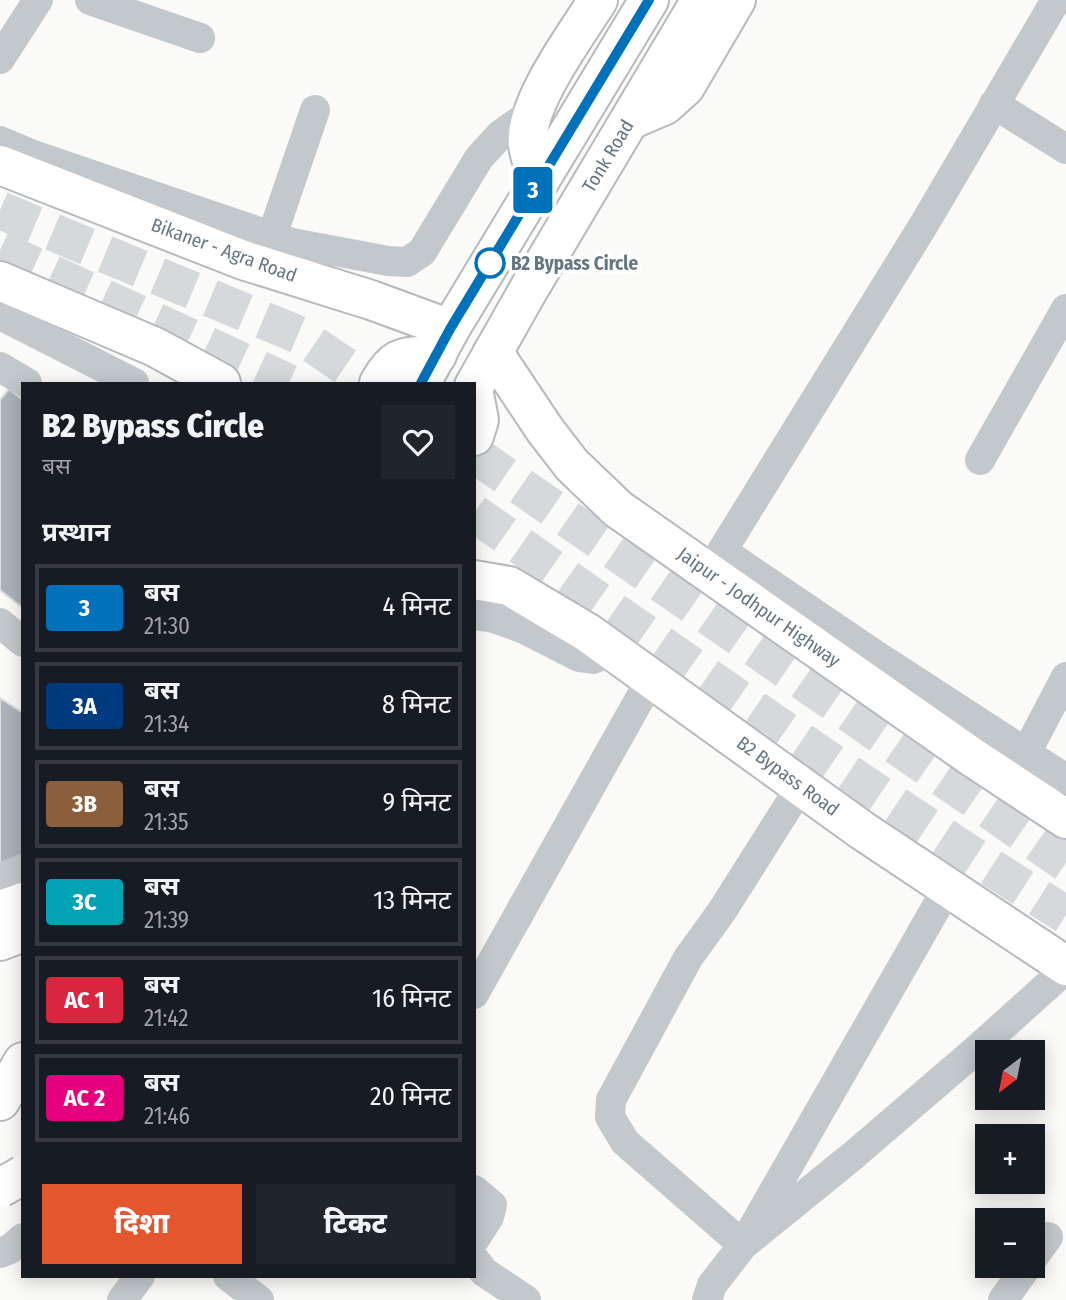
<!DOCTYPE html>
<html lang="hi">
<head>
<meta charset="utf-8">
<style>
  body { margin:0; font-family:"Fira Sans Condensed","Noto Sans Devanagari",sans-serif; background:#20242c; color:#f1f3f6; height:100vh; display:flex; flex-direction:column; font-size:26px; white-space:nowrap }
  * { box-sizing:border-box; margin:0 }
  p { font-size:23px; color:#9ea1a6 }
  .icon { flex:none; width:38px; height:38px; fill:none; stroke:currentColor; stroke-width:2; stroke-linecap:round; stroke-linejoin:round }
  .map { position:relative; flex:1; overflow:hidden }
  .sheet { position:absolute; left:21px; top:382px; width:455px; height:896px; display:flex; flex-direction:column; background:#171b24; border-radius:0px; box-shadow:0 4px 18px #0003 }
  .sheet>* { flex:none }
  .badge { padding:0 14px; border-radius:5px; font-size:24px; line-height:46px }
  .needle { width:46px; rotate:212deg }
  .buttons { position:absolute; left:975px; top:1040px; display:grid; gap:14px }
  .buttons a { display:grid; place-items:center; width:70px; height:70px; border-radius:0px; background:#171b24; box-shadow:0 4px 18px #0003; font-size:35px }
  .map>.badge { position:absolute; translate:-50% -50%; box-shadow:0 0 0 4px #fff }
  h2 { padding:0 21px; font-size:26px; line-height:63px }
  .round { display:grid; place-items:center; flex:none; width:74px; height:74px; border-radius:0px; background:#20242c }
  .overview { display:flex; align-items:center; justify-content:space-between; height:119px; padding:0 21px }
  h1 { font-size:33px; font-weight:800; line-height:52px }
  .action { display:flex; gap:14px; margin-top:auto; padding:14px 21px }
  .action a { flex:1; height:80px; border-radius:0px; background:#e4572e; color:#fff; font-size:28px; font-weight:800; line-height:80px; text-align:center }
  .action a+a { background:#20242c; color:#f1f3f6 }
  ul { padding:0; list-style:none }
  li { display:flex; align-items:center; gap:21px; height:88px; margin:0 14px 10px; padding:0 7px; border:4px solid #363941; border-radius:0px }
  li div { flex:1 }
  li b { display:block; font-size:26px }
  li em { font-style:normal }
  li .badge { min-width:77px; font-weight:700; text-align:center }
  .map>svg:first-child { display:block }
  .building { fill:#aab3b9; stroke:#dcdcda; stroke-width:2 }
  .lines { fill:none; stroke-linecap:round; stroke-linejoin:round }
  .major-tunnel { stroke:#d5d9db; stroke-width:38; stroke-dasharray:38 19; stroke-linecap:butt }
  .major-casing { stroke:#b5babe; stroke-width:42 }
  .minor { stroke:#c3c8cc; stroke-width:30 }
  .major { stroke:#fff; stroke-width:38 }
  .major-bridge-casing { stroke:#b5babe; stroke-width:42; stroke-linecap:butt }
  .major-bridge { stroke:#fff; stroke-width:38 }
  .line-casing { stroke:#fff; stroke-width:16 }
  .line { stroke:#0072bc; stroke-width:10 }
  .stop-dot { fill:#fff; stroke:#0072bc; stroke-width:3.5 }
  .labels { text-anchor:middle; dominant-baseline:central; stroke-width:7; stroke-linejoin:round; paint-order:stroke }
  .street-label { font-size:19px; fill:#657683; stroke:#fff }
  .stop-label { font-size:19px; font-weight:bold; fill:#657683; stroke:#fff; text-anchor:start }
</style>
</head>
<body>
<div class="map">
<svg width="1066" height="1300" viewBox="0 0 1066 1300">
  <rect width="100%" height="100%" fill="#fafaf8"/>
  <g class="building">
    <path d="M9 389 23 400V608L0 590V400Z"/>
    <path d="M0 698 23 713V854L0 867Z"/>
  </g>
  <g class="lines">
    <g class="major-tunnel">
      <path d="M0 210 299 335 370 383"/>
      <path d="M0 250 289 383"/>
      <path d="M474 454 1066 863"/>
      <path d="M474 513C669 650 864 789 1066 915"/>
    </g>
    <defs>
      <g id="major">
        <path d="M630 120 665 105 685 87 736 0"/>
        <path d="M0 165 243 260 371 300 450 329"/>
        <path d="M538 182C535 170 530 158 528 145 523 105 577 34 598 0"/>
        <path d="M0 281 155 347 221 383"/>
        <path d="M493 352 545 430 572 465 618 509 972 757 1066 819"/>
        <path d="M379 383C397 352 404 358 437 355"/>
        <path d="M421 383 450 329 649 0"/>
        <path d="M474 386 530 287 701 0"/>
        <path d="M474 394 479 420 474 436"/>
        <path d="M474 580 509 586 588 633 863 831 1066 966"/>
        <path d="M0 910 23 902"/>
        <path d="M0 941 23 932"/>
        <path d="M0 1101 23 1062"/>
      </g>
    </defs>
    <use href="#major" class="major-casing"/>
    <g class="minor">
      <path d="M90 0 200 38"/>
      <path d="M1056 0 923 226 722 551 874 654 1066 779"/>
      <path d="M0 59 38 0"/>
      <path d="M994 104 1066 149"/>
      <path d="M0 141 36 156 292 243 388 261 407 262 422 252 479 158 500 135 534 111"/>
      <path d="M272 236 315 110"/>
      <path d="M0 315 134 383"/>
      <path d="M0 367 27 383"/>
      <path d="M980 460 1066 309"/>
      <path d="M474 615 494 618 522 628 579 657 593 659 615 651"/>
      <path d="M0 623 23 642"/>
      <path d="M1026 753 1066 677"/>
      <path d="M801 786 722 911 688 958 611 1100 610 1117 625 1142 743 1245 948 887"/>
      <path d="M0 878 23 869"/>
      <path d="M474 994 652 677"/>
      <path d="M474 1190 492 1205 489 1217 474 1240"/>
      <path d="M0 1253 10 1249 23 1238"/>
      <path d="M474 1259 484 1272 526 1300"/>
      <path d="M1032 1259 1048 1237"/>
      <path d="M228 1276 259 1300"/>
      <path d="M122 1300 140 1276"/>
      <path d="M707 1300 712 1285 743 1245 855 1154 984 1043 1066 969"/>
      <path d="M1003 1300 1028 1265"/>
    </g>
    <use href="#major" class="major"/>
    <defs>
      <path id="major-bridge" d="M0 1188 23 1175"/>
    </defs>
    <use href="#major-bridge" class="major-bridge-casing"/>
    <use href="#major-bridge" class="major-bridge"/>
  </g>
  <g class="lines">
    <defs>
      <path id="line" d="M421 383 450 329 649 0"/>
    </defs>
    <use href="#line" class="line-casing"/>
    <use href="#line" class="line"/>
  </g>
  <circle class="stop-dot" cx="490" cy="263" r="14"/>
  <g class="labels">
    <g class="street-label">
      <text transform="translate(608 156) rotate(-59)">Tonk Road</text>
      <text transform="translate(224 250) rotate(20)">Bikaner - Agra Road</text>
      <text transform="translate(759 607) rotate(35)">Jaipur - Jodhpur Highway</text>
      <text transform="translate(788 776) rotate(36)">B2 Bypass Road</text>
    </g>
    <g class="stop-label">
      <text x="511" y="263">B2 Bypass Circle</text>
    </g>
  </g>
</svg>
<div class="buttons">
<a><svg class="needle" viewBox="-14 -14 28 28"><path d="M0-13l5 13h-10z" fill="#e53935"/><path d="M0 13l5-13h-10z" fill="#9ea1a6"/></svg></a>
<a>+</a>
<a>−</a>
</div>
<b class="badge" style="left:533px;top:190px;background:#0072bc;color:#fff">3</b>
<section class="sheet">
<div class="overview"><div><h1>B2 Bypass Circle</h1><p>बस</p></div><a class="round"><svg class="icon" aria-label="heart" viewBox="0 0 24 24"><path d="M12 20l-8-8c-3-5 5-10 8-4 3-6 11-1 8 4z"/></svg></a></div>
<h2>प्रस्थान</h2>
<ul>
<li><span class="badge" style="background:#0072bc;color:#fff">3</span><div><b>बस</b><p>21:30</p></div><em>4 मिनट</em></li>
<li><span class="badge" style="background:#003b80;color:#fff">3A</span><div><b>बस</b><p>21:34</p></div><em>8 मिनट</em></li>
<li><span class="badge" style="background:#8b5e3c;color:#fff">3B</span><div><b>बस</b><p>21:35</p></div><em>9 मिनट</em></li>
<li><span class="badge" style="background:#00a3b4;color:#fff">3C</span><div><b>बस</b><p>21:39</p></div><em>13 मिनट</em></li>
<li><span class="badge" style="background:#d7263d;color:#fff">AC 1</span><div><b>बस</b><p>21:42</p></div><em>16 मिनट</em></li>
<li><span class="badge" style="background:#e6007e;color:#fff">AC 2</span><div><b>बस</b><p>21:46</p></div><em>20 मिनट</em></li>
</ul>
<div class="action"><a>दिशा</a><a>टिकट</a></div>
</section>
</div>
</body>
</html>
